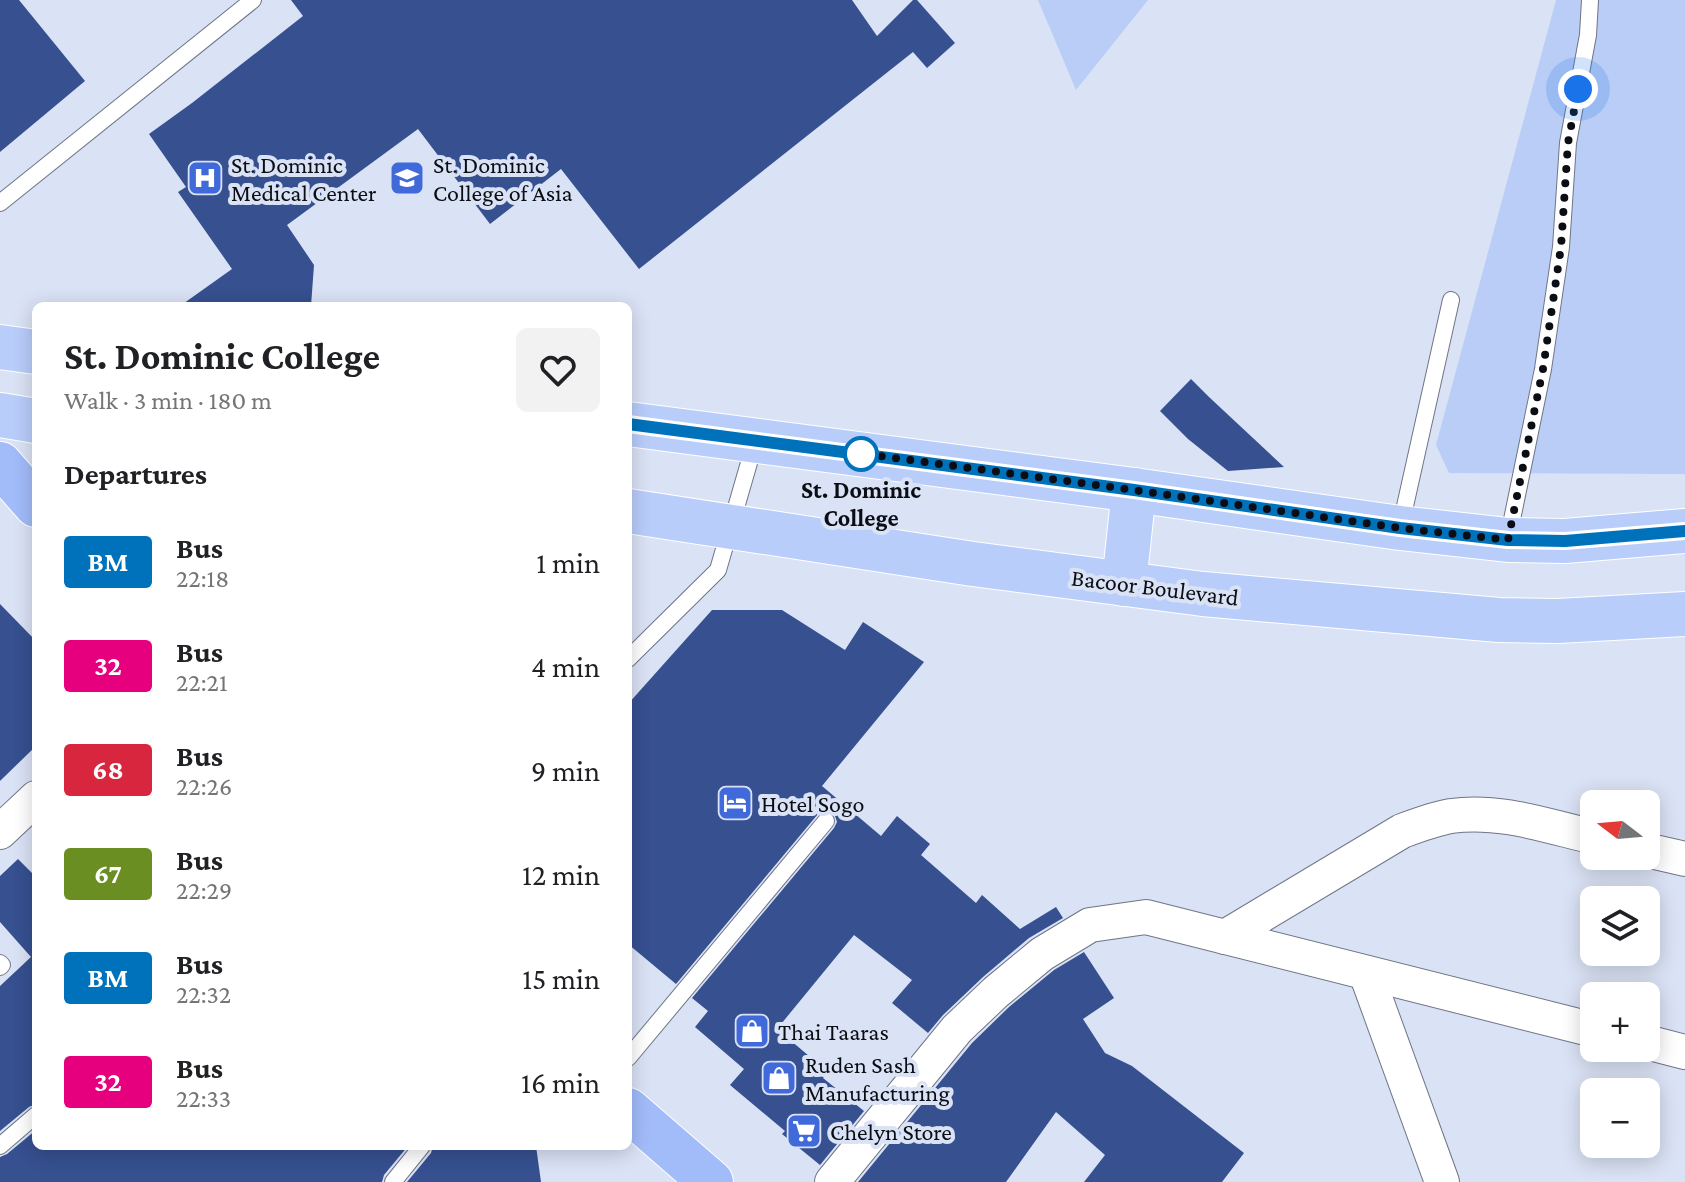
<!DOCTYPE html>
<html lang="en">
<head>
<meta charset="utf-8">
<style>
  body { margin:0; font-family:"Crimson Pro",serif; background:#f2f2f2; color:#202124; height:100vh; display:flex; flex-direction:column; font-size:30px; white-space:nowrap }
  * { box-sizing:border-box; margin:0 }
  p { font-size:26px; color:#757577 }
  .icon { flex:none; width:44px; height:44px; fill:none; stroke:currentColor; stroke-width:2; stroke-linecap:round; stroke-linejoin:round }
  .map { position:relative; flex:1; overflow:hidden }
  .drawer { position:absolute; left:32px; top:302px; width:600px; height:848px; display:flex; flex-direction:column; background:#fff; border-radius:12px; box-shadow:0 4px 20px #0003 }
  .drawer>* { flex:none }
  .badge { padding:0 16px; border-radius:6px; font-size:28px; line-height:52px }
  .needle { width:52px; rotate:286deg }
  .buttons { position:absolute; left:1580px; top:790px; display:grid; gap:16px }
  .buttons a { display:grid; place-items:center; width:80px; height:80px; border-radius:12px; background:#fff; box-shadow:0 4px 20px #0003; font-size:40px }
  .you { position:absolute; width:40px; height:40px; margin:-20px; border:6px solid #fff; border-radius:50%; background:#1a73e8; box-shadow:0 0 0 12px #1a73e833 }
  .map>.badge { position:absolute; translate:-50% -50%; box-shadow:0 0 0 4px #fff }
  h2 { padding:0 32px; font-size:30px; line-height:72px }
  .round { display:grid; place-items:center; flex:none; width:84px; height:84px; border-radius:12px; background:#f2f2f2 }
  .headline { display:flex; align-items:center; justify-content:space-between; height:136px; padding:0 32px }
  h1 { font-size:38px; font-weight:700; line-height:60px }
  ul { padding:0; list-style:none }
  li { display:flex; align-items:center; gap:24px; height:104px; padding:0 32px }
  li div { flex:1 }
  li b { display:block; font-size:30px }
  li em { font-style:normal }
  li .badge { min-width:88px; font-weight:700; text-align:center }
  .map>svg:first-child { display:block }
  .green { fill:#bacdf6 }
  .building { fill:#365090 }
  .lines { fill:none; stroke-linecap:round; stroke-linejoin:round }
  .service-casing { stroke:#6e7586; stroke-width:18 }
  .minor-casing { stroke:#6e7586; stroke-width:36 }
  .primary-casing { stroke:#fff; stroke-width:46 }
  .trunk-casing { stroke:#fff; stroke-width:46 }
  .service { stroke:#fff; stroke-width:16 }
  .minor { stroke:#fff; stroke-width:34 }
  .primary { stroke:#b9cdfb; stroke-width:44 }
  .trunk { stroke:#a2bcfa; stroke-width:44 }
  .line-casing { stroke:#fff; stroke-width:18 }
  .line { stroke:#0072bc; stroke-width:12 }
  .walk { stroke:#0a0d13; stroke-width:8; stroke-dasharray:0 14.4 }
  .stop-dot { fill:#fff; stroke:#0072bc; stroke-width:4 }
  .labels { text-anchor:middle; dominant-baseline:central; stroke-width:8; stroke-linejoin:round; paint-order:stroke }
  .poi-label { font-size:24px; fill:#0a0d13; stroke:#dae2f5; text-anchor:start }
  .stop-label { font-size:24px; font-weight:bold; fill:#0a0d13; stroke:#dae2f5 }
  .street-label { font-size:24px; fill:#0a0d13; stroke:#dae2f5 }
</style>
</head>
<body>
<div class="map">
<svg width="1685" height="1182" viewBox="0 0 1685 1182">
  <rect width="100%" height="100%" fill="#dae2f5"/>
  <g class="green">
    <path d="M1038 0H1148L1076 90Z"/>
    <path d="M1556 0H1685V474L1449 473 1436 445Z"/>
  </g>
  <g class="building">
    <path d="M0 0H19L85 81 0 152Z"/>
    <path d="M291 0H852L877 36 913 0H917L955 43 927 68 913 52 639 269 561 169 490 224 418 129 287 225 314 265 311 306H180L232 269 178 192 186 187 149 134 192 103 303 16Z"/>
    <path d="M1191 379 1209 397 1284 467 1228 471 1188 439 1160 411Z"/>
    <path d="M0 604 36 641V746L0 781Z"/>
    <path d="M712 610H782L845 650 863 622 924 662 822 786 881 836 897 816 930 844 921 855 976 903 982 895 1020 929 1056 907 1063 918 1029 938 983 977 943 1015 928 1033 892 1003 912 980 854 935 777 1029 828 1072 823 1078 864 1111 820 1165 782 1134 785 1131 730 1085 744 1069 695 1027 708 1011 692 998 834 828 837 822 834 813 827 810 818 814 676 984 628 944V704Z"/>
    <path d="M18 859 36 877V1104L29 1107 0 1131V986L31 957 0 922V876Z"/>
    <path d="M1084 952 1114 998 1083 1019 1105 1053 1132 1066 1244 1153 1222 1182H1084L1105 1155 1056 1112 1006 1182H858L972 1043 1009 1007 1054 970Z"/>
    <path d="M36 1130V1146H408L384 1175 382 1182H0V1157L7 1154Z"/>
    <path d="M433 1146H536L541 1182H407L431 1153Z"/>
  </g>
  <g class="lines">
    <defs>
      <g id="service">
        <path d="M0 203 253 0"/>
        <path d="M1401 524 1451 300"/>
        <path d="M1508 539 1543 369 1561 247 1568 143 1588 35 1590 0"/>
        <path d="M628 659 718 570 755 442"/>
        <path d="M0 963 2 965 0 967"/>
        <path d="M628 1058 826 821"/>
        <path d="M0 1146 36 1115"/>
        <path d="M393 1182 422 1146"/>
      </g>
      <g id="minor">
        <path d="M0 832 36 798"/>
        <path d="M1646 850 1685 859"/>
        <path d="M1225 937 1402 831C1418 825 1434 819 1451 816 1499 809 1547 826 1594 837"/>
        <path d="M1366 973 1442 1182"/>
        <path d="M1646 1042 1685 1052"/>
        <path d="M832 1182 957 1029 996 992 1042 954 1090 925 1146 917 1594 1030"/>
      </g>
      <g id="primary">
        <path d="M0 347 36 352"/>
        <path d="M0 415 36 421"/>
        <path d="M628 424 1134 490 1400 528 1508 540 1565 541 1685 531"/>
        <path d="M628 511 973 564 1203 594 1499 620 1558 621 1685 614"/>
        <path d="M1124 584 1134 490"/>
      </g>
      <g id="trunk">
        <path d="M0 464 36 505"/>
        <path d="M628 1110 711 1182"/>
      </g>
    </defs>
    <use href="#service" class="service-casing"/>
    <use href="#minor" class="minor-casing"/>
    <use href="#primary" class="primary-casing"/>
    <use href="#trunk" class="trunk-casing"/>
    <use href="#service" class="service"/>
    <use href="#minor" class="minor"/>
    <use href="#primary" class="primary"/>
    <use href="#trunk" class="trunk"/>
  </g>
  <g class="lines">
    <defs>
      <path id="line" d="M628 424 1134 490 1400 528 1508 540 1565 541 1685 531"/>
    </defs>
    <use href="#line" class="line-casing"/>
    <use href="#line" class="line"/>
    <path class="walk" d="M861 454 850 452 1134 490 1400 528 1508 540 1543 369 1561 247 1568 143 1578 89"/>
  </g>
  <defs>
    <symbol id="hospital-square" viewBox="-11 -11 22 22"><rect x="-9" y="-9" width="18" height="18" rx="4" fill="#4069da" stroke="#dae2f5"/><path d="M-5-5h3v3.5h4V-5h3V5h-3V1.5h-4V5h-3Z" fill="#fff"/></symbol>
    <symbol id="university-square" viewBox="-11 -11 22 22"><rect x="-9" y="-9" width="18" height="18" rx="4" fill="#4069da" stroke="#dae2f5"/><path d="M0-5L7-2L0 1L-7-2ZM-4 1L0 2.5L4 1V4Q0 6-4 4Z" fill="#fff"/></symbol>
    <symbol id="hotel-square" viewBox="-11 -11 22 22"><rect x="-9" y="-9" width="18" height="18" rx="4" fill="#4069da" stroke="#dae2f5"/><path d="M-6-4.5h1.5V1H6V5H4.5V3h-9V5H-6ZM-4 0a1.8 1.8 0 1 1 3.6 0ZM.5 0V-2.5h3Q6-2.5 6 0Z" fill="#fff"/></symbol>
    <symbol id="shop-square" viewBox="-11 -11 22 22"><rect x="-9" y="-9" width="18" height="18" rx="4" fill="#4069da" stroke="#dae2f5"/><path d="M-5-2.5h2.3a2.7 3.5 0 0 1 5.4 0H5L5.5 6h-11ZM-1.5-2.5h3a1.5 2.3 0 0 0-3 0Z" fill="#fff"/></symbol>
    <symbol id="supermarket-square" viewBox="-11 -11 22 22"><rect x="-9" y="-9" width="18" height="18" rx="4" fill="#4069da" stroke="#dae2f5"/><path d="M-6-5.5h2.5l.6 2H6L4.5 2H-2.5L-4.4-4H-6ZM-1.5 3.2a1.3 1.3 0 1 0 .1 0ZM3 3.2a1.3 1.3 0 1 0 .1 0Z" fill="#fff"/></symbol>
  </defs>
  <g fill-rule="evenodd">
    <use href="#hospital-square" x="185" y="158" width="40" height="40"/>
    <use href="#university-square" x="387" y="158" width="40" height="40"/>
    <use href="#hotel-square" x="715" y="783" width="40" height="40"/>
    <use href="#shop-square" x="732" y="1011" width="40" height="40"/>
    <use href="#shop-square" x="759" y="1058" width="40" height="40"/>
    <use href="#supermarket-square" x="784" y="1111" width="40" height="40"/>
  </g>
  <circle class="stop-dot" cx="861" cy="454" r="16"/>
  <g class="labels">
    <g class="poi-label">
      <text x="231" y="164">St. Dominic<tspan x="231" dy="28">Medical Center</tspan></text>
      <text x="433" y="164">St. Dominic<tspan x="433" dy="28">College of Asia</tspan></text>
      <text x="761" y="803">Hotel Sogo</text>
      <text x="778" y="1031">Thai Taaras</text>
      <text x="805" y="1064">Ruden Sash<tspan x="805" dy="28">Manufacturing</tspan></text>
      <text x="830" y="1131">Chelyn Store</text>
    </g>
    <g class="stop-label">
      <text x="861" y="489">St. Dominic<tspan x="861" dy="28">College</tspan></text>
    </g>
    <g class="street-label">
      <text transform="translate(1155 587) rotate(7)">Bacoor Boulevard</text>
    </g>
  </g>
</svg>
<div class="buttons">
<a><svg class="needle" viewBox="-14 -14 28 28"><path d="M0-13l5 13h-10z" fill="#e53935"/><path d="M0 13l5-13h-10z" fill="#757577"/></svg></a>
<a><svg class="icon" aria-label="layers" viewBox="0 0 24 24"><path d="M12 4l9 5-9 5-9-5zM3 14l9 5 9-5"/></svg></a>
<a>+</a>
<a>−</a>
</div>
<div class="you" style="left:1578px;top:89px"></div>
<section class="drawer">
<div class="headline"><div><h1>St. Dominic College</h1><p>Walk · 3 min · 180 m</p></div><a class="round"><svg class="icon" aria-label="heart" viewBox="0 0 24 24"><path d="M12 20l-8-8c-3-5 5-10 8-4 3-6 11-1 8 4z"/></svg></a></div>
<h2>Departures</h2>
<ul>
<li><span class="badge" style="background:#0072bc;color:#fff">BM</span><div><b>Bus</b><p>22:18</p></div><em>1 min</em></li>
<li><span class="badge" style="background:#e6007e;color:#fff">32</span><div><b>Bus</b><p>22:21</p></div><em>4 min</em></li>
<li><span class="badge" style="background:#d7263d;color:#fff">68</span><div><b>Bus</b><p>22:26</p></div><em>9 min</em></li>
<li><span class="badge" style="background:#6b8e23;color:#fff">67</span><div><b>Bus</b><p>22:29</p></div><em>12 min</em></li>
<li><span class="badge" style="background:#0072bc;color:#fff">BM</span><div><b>Bus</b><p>22:32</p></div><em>15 min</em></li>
<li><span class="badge" style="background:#e6007e;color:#fff">32</span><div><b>Bus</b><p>22:33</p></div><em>16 min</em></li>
</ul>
</section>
</div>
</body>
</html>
